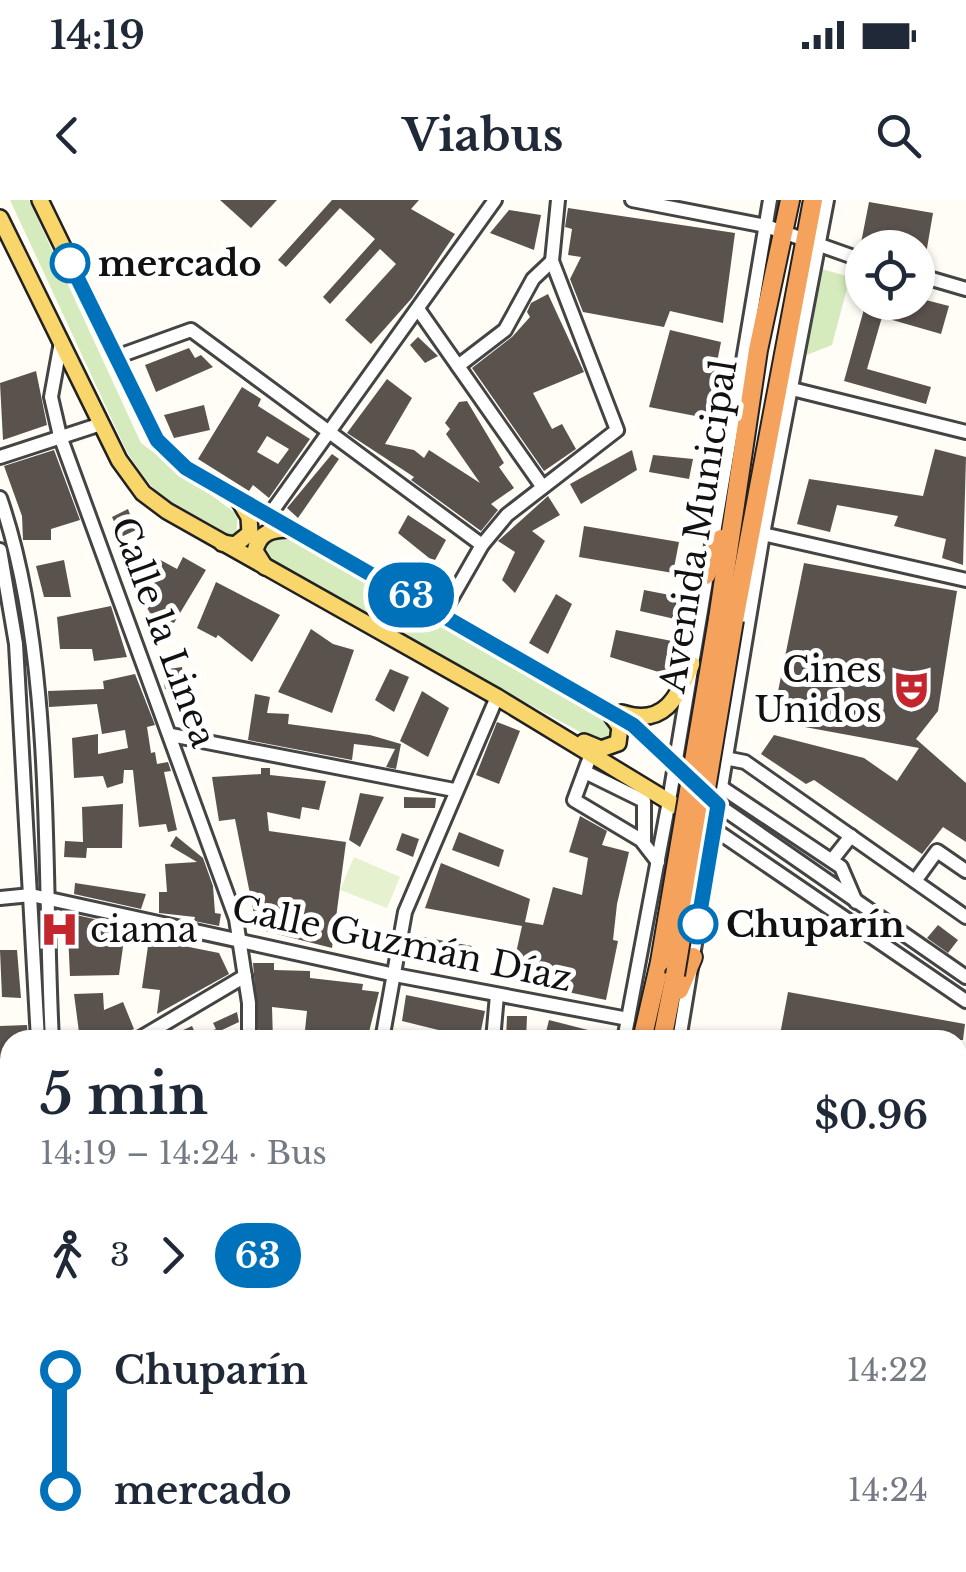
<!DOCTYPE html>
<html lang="en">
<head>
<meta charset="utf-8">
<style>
  body { margin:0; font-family:"Libre Baskerville",serif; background:#f2f2f3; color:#1f2937; height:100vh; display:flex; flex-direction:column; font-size:38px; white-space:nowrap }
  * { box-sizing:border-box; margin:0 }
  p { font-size:32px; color:#747a83 }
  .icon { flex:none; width:55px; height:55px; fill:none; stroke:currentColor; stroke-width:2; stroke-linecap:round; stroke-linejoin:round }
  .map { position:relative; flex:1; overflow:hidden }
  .sheet { position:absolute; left:0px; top:830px; width:968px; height:542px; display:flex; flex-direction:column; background:#fff; border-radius:30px 30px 0 0; box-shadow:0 2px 8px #0004 }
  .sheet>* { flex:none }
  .badge { padding:0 20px; border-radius:32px; font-size:35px; line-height:65px }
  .controls { position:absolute; left:845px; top:30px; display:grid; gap:20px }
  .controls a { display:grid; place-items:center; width:90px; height:90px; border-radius:50%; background:#fff; box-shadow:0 2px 8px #0004; font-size:50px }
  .map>.badge { position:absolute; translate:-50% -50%; box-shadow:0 0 0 5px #fff }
  .legs { display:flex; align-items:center; gap:15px; height:110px; padding:0 40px; font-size:32px }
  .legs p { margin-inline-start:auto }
  .summary { display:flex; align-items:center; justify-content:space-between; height:170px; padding:0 40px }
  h1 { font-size:55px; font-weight:700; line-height:75px }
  ul { padding:0 40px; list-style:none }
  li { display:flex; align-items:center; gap:35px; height:120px; font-size:38px }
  li i { display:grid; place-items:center; width:15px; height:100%; margin:0 12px; background:currentColor }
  li i::after { content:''; width:25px; height:25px; margin:-12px; border:8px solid; border-radius:50%; background:#fff }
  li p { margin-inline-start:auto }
  li:first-child i { background:linear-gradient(#0000 50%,currentColor 0) }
  li:last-child i { background:linear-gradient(currentColor 50%,#0000 0) }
  .status { display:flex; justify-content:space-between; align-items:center; height:70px; padding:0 50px; background:#fff; direction:ltr }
  .status svg { height:28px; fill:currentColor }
  header { display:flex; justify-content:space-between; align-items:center; height:130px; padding:0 40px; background:#fff; font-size:45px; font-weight:700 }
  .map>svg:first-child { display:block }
  .green { fill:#d5ebbd }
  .pitch { fill:#e6f2cf }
  .building { fill:#5a524d; fill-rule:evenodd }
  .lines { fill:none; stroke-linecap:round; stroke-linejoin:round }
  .minor-casing { stroke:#444; stroke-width:18 }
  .major-casing { stroke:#222; stroke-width:20 }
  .highway-casing { stroke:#222; stroke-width:22 }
  .minor { stroke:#fff; stroke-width:12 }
  .major { stroke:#f9d66b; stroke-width:15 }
  .highway { stroke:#f5a25d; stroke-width:18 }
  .highway-bridge-casing { stroke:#222; stroke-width:22; stroke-linecap:butt }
  .highway-bridge { stroke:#f5a25d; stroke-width:18 }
  .line-1-casing { stroke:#fff; stroke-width:22 }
  .line-1 { stroke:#0072bc; stroke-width:15 }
  .stop-1-dot { fill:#fff; stroke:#0072bc; stroke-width:5 }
  .labels { text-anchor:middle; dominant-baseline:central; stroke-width:10; stroke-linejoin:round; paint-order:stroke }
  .stop-label { font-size:35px; font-weight:bold; fill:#111; stroke:#fff; text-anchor:start }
  .street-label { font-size:35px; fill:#111; stroke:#fff }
  .poi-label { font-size:35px; fill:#111; stroke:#fff; text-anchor:end }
</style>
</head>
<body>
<div class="status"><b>14:19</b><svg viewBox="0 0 49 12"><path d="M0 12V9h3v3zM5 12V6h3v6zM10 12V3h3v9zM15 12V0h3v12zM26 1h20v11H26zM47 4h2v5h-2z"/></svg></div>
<header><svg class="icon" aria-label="back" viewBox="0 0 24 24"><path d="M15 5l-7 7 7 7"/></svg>Viabus<svg class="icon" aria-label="search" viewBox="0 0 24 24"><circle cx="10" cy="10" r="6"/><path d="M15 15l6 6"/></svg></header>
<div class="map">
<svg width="966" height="1372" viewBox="0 0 966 1372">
  <rect width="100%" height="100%" fill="#fffdf5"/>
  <g class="green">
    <path d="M10 0H29L141 243 238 315 236 335 224 340C177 314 154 296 126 250Z"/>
    <path d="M818 68 850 77 832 145 804 156Z"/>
    <path d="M284 333 612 519 616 530 611 540H595L270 364 261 352 263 343Z"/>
  </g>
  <path class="pitch" d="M354 657 400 677 387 708 340 690Z"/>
  <g class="building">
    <path d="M220 0H277L251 28Z"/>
    <path d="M332 0H419L411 9 455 34 412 98 371 144 345 120 396 64 380 49 330 104 323 97 375 39 340 8 286 67 278 60Z"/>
    <path d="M869 2 933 13 924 66 918 65V48H860Z"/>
    <path d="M568 8 735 33 723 123 670 111 664 127 583 112 570 79 581 57 568 55 572 29 565 27Z"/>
    <path d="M509 10 541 15 534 50 490 33Z"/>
    <path d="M548 94 584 172 533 193 552 229 562 224 576 249 544 271 472 168 512 137 530 117 527 112 531 103Z"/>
    <path d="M918 98 949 106 941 134 882 117 867 169 931 187 926 204 844 181 866 102H918Z"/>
    <path d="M670 130 721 142 706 218 649 207Z"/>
    <path d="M418 137 438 156 425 163 410 145Z"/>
    <path d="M189 148 195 158 201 155 213 167 156 192 145 165Z"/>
    <path d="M36 171 47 225 3 240 0 183Z"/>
    <path d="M387 179 412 198 385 244 414 250 424 258 429 250 480 283 446 234 450 229 445 223 459 202 467 201 504 263 499 267 514 288 491 304 498 310 481 331 411 280 414 277 347 233Z"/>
    <path d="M242 187 261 199 258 206 310 239 269 298 253 285 249 291 198 259ZM267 236 289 249 278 264 257 252Z"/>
    <path d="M204 205 210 230 174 238 164 215Z"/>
    <path d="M935 249 966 257 963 365 942 358 946 339 894 326 898 316 837 305 830 332 797 324 809 279 923 296Z"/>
    <path d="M54 250 80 320 51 329V340H23L22 316 4 266Z"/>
    <path d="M632 250 637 270 581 304 570 284Z"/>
    <path d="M332 254 339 259 298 318 287 308Z"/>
    <path d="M653 255 693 259 689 279 649 272Z"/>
    <path d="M548 296 560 315 532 331 545 341 515 393 502 380 515 352 498 341Z"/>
    <path d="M128 309 136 330 121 337 112 317Z"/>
    <path d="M408 315 446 340 434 362 398 333Z"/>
    <path d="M584 326 679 342 673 373 579 357Z"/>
    <path d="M155 357 177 369 183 357 206 370 174 423 150 413 138 393Z"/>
    <path d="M64 360 71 397H44L36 366Z"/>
    <path d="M804 363 957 391 938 511 916 539 966 583V642L943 627 922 654 814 580 806 584 761 554 774 535 864 558 897 581 919 548 772 521Z"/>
    <path d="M216 382 280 415 252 462 218 435 216 438 197 428Z"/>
    <path d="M644 390 685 398 679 420 640 411Z"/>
    <path d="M556 394 572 404 548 454 529 443Z"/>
    <path d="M111 406 127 457 94 461 92 449H60L57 417Z"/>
    <path d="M311 429 333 444 354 450 332 513 278 492Z"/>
    <path d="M616 430 672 441 665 474 610 457Z"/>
    <path d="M182 467 185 486 165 489 162 470Z"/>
    <path d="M390 469 409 477 394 512 375 500Z"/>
    <path d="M135 474 155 525 147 527 151 553 155 552 157 564 168 562 171 571 164 572 177 630 168 632 166 624 139 627 133 570H124L123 583 107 588 103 576 74 578 72 538 98 534V554L128 548 125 530 102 534 97 504 49 507 48 491 104 489 103 481Z"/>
    <path d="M422 491 449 508 428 557 400 541Z"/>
    <path d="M255 494 270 497 267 513 289 514 288 524 370 535 401 544 396 569 386 567 395 549 354 544 352 560 248 540Z"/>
    <path d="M497 522 520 531 499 584 476 575Z"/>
    <path d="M261 568H270V575L326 581 319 610 302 607 300 619 267 612 269 631 346 642 332 748 257 729 235 619 219 621 212 577 261 574Z"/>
    <path d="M360 593 384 597 360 647 349 640Z"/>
    <path d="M404 597 436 598 435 608H404Z"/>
    <path d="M123 604 122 648H87L86 658 64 657 65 641 83 642 82 607Z"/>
    <path d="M580 616 607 631 602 645 629 652 617 704 613 740 618 741 606 800 510 780 522 726 425 708 441 663 530 699 525 722 543 725 553 687 582 695 588 658 569 652Z"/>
    <path d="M459 632 504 650 499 667 452 650Z"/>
    <path d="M402 633 419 639 413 657 396 650Z"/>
    <path d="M176 636 203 658 213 686 215 713 221 714 219 726 194 721 195 717 159 713V692H167L165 664 197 662 170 646Z"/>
    <path d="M75 683 146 694 141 709 74 694Z"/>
    <path d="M67 713 126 726 119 775 70 776Z"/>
    <path d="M938 725 958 740 948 753 927 738Z"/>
    <path d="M418 736 472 746 468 770 413 760Z"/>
    <path d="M149 739 219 753 229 774 157 814 160 790 142 788Z"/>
    <path d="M0 750H17L21 798 2 797Z"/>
    <path d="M253 763H274V770L310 771V778L363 784 362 790 379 792 367 840H304L307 811 272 807 273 840H259Z"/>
    <path d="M788 792 965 824 963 840H779Z"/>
    <path d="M103 793 104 810 123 802 134 829 107 840H80L74 794Z"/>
    <path d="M406 795 485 811 479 840 402 821Z"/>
    <path d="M237 812 239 822 222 830 226 840H161L192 826 197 837 216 829 213 823Z"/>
    <path d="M507 816H527L526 840H506Z"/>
    <path d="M549 820 588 830 585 840H544Z"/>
    <path d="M27 825 28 840H10V900H0V826Z"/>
    <rect x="0" y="1067" width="10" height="47"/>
    <rect x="0" y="1140" width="10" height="106"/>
    <path d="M10 1265V1362H38V1372H0V1266Z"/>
    <path d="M194 1362H266L264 1372H192Z"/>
    <path d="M286 1362 352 1366V1372H284Z"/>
    <path d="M656 1362H721L720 1372H655Z"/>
  </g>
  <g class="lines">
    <defs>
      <g id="minor">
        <path d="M632 0 766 26 862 60"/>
        <path d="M918 75 966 89"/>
        <path d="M418 109 542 286"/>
        <path d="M61 142 51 197 60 236 236 719 249 803V840"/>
        <path d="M116 157 191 130 482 345"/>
        <path d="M458 166 505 130 533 79 552 61"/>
        <path d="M792 189 966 232"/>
        <path d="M0 257 101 224"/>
        <path d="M0 298C55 457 43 671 52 840"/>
        <path d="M268 317 495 0"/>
        <path d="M763 334 966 380"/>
        <path d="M0 350 16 444 38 840"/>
        <path d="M443 413 482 345 507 315 617 230 552 61 558 0"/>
        <path d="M171 535 454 590"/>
        <path d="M591 554 574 600 641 640 658 662"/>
        <path d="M725 558 745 562 966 717"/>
        <path d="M585 572 644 601V642"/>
        <path d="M721 587 841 667 856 702"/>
        <path d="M718 605 966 777"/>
        <path d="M714 629 966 801"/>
        <path d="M832 660 851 636"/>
        <path d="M915 681 937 651 966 671"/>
        <path d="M0 698 31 695 395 775 628 819"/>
        <path d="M137 840 245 776"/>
        <path d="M382 840 405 712 497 497"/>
        <path d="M493 840 497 795"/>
        <path d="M624 840 669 601 770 0"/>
        <path d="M679 840 763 334 827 0"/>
        <path d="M958 1314 966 1294"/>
        <path d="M64 1362 65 1372"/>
        <path d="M82 1362V1372"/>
        <path d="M170 1372 172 1362"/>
        <path d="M274 1372 276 1362"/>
        <path d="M401 1372 402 1362"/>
        <path d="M525 1372 526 1362"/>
        <path d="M586 1372 587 1362"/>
      </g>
      <g id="major">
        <path d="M40 0 157 240 186 268 633 525 718 605"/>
        <path d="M0 18 119 260 143 293 167 311 497 497 714 629"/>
        <path d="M222 343 235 345 250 333 249 317 240 302"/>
        <path d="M265 367 255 351C259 332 272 329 290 329"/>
        <path d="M622 513C664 527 677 498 692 464"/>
        <path d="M584 542 601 549 618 543 620 527 612 516"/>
      </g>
      <g id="highway">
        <path d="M706 375 721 339"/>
        <path d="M718 419 758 150 790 0"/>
        <path d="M734 420 813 0"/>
        <path d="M679 790 693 757"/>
        <path d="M642 840 660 762"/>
        <path d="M662 840 675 775"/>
        <path d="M540 1372 542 1362"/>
        <path d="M563 1372 565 1362"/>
      </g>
    </defs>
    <use href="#minor" class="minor-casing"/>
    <use href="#major" class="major-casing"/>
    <use href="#highway" class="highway-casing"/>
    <use href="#minor" class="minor"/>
    <use href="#major" class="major"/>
    <use href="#highway" class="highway"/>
    <defs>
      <g id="highway-bridge">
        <path d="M660 762 718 419"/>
        <path d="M675 775 734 420"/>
      </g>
    </defs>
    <use href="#highway-bridge" class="highway-bridge-casing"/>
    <use href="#highway-bridge" class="highway-bridge"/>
  </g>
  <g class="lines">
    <defs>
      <path id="line-1" d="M70 63 157 240 186 268 633 525 718 605 698 724"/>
    </defs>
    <use href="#line-1" class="line-1-casing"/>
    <use href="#line-1" class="line-1"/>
  </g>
  <defs>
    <symbol id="theatre-bare" viewBox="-9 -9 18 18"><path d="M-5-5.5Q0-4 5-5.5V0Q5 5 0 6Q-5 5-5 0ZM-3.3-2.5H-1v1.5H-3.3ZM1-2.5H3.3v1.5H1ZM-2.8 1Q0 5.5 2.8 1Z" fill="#c4262e" stroke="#fff" stroke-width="2.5" paint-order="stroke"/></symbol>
    <symbol id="hospital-bare" viewBox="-9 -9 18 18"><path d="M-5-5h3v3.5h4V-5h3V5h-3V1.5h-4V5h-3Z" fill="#c4262e" stroke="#fff" stroke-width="2.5" paint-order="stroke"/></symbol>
  </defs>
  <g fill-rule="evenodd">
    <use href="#theatre-bare" x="884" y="462" width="55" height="55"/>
    <use href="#hospital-bare" x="32" y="702" width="55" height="55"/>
  </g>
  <g class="stop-1-dot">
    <circle cx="70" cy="63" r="18"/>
    <circle cx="698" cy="724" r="18"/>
  </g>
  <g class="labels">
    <g class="stop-label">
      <text x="98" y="63">mercado</text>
      <text x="726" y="724">Chuparín</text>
    </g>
    <g class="street-label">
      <text transform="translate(698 326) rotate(-81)">Avenida Municipal</text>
      <text transform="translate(164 432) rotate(70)">Calle la Linea</text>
      <text transform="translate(402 743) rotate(12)">Calle Guzmán Díaz</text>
    </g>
    <g class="poi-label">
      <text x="882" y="469">Cines<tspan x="882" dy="40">Unidos</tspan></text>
      <text x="90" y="729" text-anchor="start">ciama</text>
    </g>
  </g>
</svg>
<div class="controls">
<a><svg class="icon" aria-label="locate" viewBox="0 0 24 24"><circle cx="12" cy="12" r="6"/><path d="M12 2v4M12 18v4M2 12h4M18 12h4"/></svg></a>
</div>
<b class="badge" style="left:411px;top:395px;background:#0072bc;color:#fff">63</b>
<section class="sheet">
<div class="summary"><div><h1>5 min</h1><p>14:19 – 14:24 · Bus</p></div><b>$0.96</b></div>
<div class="legs"><svg class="icon" aria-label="walk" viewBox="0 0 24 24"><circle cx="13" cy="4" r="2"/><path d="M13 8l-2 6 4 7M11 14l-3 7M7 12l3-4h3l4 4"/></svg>3<svg class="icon" aria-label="forward" viewBox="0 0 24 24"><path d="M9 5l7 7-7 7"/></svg><b class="badge" style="background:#0072bc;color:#fff">63</b></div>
<ul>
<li><i style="color:#0072bc"></i><b>Chuparín</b><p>14:22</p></li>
<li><i style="color:#0072bc"></i><b>mercado</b><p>14:24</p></li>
</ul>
</section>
</div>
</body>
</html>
